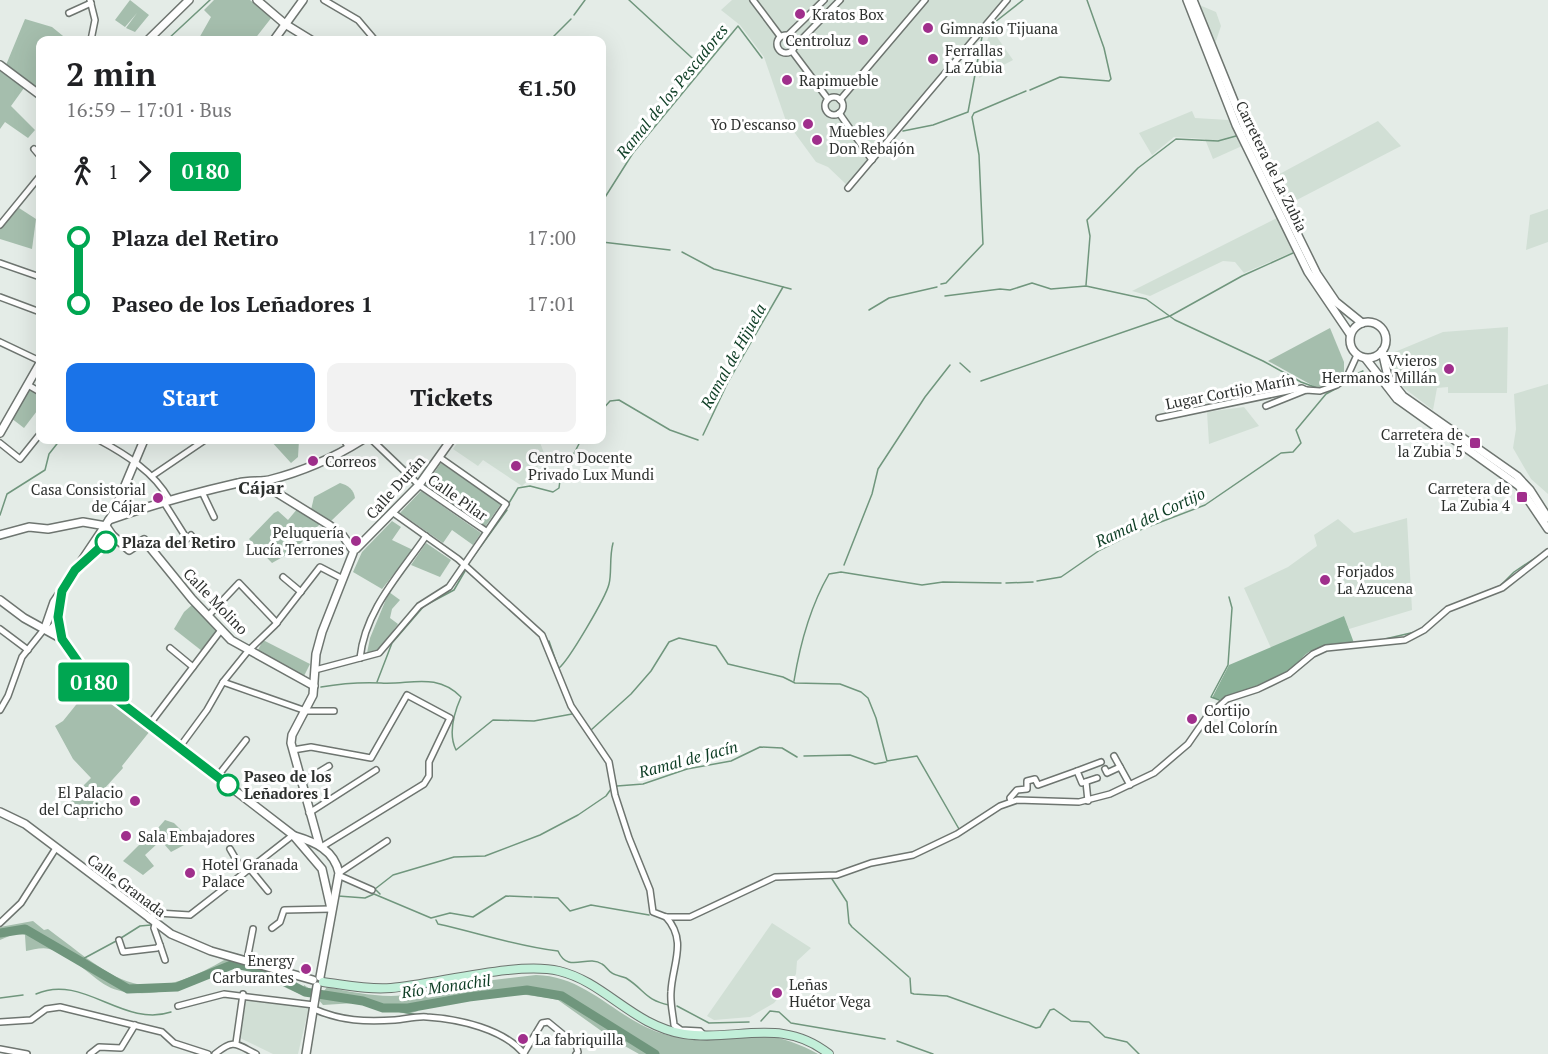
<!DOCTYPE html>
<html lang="en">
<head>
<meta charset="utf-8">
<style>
  body { margin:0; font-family:"PT Serif",serif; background:#f2f2f2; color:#202124; height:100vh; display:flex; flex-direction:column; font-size:22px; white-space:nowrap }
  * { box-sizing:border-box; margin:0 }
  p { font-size:20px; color:#757577 }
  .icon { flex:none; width:33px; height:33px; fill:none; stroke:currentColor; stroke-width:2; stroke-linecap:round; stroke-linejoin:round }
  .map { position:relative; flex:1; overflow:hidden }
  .panel { position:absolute; left:36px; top:36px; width:570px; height:408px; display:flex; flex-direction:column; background:#fff; border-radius:12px; box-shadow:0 6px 24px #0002 }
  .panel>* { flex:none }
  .badge { padding:0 12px; border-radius:4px; font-size:21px; line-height:39px }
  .map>.badge { position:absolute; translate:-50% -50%; box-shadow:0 0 0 3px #fff }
  .legs { display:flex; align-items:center; gap:9px; height:66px; padding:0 30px; font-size:20px }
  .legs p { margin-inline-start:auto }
  .headline { display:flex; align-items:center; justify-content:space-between; height:102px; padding:0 30px }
  h1 { font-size:33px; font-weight:700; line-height:45px }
  .action { display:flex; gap:12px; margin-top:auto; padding:12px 30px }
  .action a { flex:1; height:69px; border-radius:12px; background:#1a73e8; color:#fff; font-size:24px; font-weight:700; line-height:69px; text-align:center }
  .action a+a { background:#f2f2f2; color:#202124 }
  ul { padding:0 30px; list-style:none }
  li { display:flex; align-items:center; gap:21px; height:66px; font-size:22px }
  li i { display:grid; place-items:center; width:9px; height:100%; margin:0 8px; background:currentColor }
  li i::after { content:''; width:15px; height:15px; margin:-8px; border:4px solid; border-radius:50%; background:#fff }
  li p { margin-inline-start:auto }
  li:first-child i { background:linear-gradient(#0000 50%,currentColor 0) }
  li:last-child i { background:linear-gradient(currentColor 50%,#0000 0) }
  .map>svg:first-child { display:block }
  .built { fill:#d1dfd5 }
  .green { fill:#a5bead }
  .forest { fill:#8bb198 }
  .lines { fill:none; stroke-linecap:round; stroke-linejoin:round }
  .stream { stroke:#70967d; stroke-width:1.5 }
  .river { stroke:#70967d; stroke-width:9 }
  .minor-casing { stroke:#6e7570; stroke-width:8 }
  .tertiary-casing { stroke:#6e7570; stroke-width:10 }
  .secondary-casing { stroke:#6e7570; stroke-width:10 }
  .minor { stroke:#fff; stroke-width:5 }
  .tertiary { stroke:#fff; stroke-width:7 }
  .secondary { stroke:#c2efd9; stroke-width:8 }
  .line-1-casing { stroke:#fff; stroke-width:14 }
  .line-1 { stroke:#00a651; stroke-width:9 }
  .poi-dot { fill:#a02f8c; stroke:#fff; stroke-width:2 }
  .stop-1-dot { fill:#fff; stroke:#00a651; stroke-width:3 }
  .labels { text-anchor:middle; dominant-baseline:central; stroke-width:6; stroke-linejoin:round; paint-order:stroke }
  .poi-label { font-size:15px; fill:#2d302e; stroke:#fff; text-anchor:start }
  .street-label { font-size:15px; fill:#2d302e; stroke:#fff }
  .stop-label { font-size:15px; font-weight:bold; fill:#2d302e; stroke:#fff; text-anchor:start }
  .water-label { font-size:16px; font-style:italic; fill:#0d3d24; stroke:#fff }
  .quarter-label { font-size:18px; font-weight:bold; fill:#2d302e; stroke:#fff }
</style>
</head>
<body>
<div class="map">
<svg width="1548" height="1054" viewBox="0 0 1548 1054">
  <rect width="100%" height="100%" fill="#e4ece7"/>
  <g class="built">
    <path d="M732 0H1010L849 187 828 167 816 162 786 121 764 57 740 25 721 10Z"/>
    <path d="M1197 4 1216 12 1221 26 1214 47Z"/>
    <path d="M992 30 1013 60 979 78 985 45Z"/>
    <path d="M1192 111 1195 118 1229 120 1242 146 1213 159 1205 139 1174 137 1152 155 1139 133Z"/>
    <path d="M1378 121 1401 146 1287 205 1282 195 1288 191 1284 185 1279 187 1274 177Z"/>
    <path d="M1548 209V242L1526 250 1530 215Z"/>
    <path d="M1277 218 1293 252 1244 273 1235 262 1223 261 1150 296 1132 291Z"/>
    <path d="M1508 327 1507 393H1448V387L1437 388 1433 410 1404 388 1391 372 1390 354 1443 332Z"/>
    <path d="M1548 384V494L1531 479 1513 448 1516 429 1514 394Z"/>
    <path d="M1244 407 1259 426 1209 444 1207 412Z"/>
    <path d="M455 440H539L544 453 533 476 522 486 483 460 478 466 453 449 458 442Z"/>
    <path d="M1407 518 1412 610 1349 629 1344 616 1271 648 1244 588 1288 567 1317 546 1314 535 1338 519 1354 533Z"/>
    <path d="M772 923 811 948 797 961 796 974 787 988 774 1003 750 1017 714 1020 707 1016Z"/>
    <path d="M246 999 309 1007 298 1054H273L240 1038Z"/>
  </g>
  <g class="green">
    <path d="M130 0 149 15 135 32 126 28 137 13 125 27 115 20Z"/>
    <path d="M214 0H250L272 17 254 40H198L211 17 204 10Z"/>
    <path d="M25 19 52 27 68 40H40V91L6 65Z"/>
    <path d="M0 70 24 88 11 106 35 130 28 138 5 122 0 129Z"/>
    <path d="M19 208 36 219 32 249 0 239V229Z"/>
    <path d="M1330 328 1344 362V376L1334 383 1317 388 1268 361Z"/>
    <path d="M29 388 40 394V407L24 428 11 418Z"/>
    <path d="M270 440H287L291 444 299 440 298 457 291 463Z"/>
    <path d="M441 463 501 504 485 527 425 486Z"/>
    <path d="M340 483C348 485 354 490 355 498L330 522 311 510 314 497Z"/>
    <path d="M421 491 481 533 473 545 452 530 443 543 400 513Z"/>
    <path d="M298 508 321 523 293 551 272 563 249 539 274 513 278 511 288 520Z"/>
    <path d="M392 521 401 527 392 540 413 550 382 589 353 572 362 552Z"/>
    <path d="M426 543 451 560 440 577 411 565Z"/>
    <path d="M389 592 400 600 392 609 390 618 398 624 380 649 367 653 370 638Z"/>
    <path d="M193 604 217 630 202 651 174 629 184 612Z"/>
    <path d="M263 640 310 664 304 676 257 652Z"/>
    <path d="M92 685 150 731 122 766 123 768 104 789 100 787 98 790 101 796 106 797C96 801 94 813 88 819L67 802 91 778 73 759 55 726 63 721Z"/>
    <path d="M165 820 174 823 186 835V844L171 852 157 836 158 828Z"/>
    <path d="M145 839 155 840 158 843 145 855 154 866 143 875 123 861Z"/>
    <path d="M33 921 44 930 48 929C119 982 140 1009 226 959L262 968 290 985 303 989 304 985 310 989 309 996C282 992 256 963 227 969 217 971 207 979 198 982 175 992 135 998 111 988 92 979 71 953 49 949 42 947 32 950 26 951L25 935 14 934 0 940V927Z"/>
    <path d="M536 975C589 976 618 1022 667 1035 697 1043 727 1034 758 1035 779 1036 800 1044 818 1054H639L614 1040 558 1000 549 998 519 994 418 1007V1011L408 1014 355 1003 323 1005 318 999 327 987C362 994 401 1003 434 987Z"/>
  </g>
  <path class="forest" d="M1344 616 1354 643C1340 645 1322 645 1309 652 1301 657 1296 666 1289 672 1270 685 1234 704 1212 698L1229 665Z"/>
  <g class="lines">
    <g class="stream">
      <path d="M629 0 703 68"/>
      <path d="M574 15 585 0"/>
      <path d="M990 26 1023 0"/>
      <path d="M167 40 210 0"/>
      <path d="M550 40 571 19"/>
      <path d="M1030 90 1060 77 1109 81 1111 79 1104 48 1087 0"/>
      <path d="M903 131 933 125 968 112 982 37"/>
      <path d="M602 202 633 153 738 26 762 58"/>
      <path d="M602 242 670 250"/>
      <path d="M682 252 714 269 791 289"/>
      <path d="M941 284 946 283 983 244 979 155 972 117 974 113 1026 91"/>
      <path d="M1086 285 1090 236 1087 220 1138 168 1176 139 1218 141 1236 136"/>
      <path d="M945 296 1000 289 1010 290 1032 283 1051 289 1086 286 1146 299 1175 320 1263 361 1301 382 1320 389"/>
      <path d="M869 310 889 298 937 287"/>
      <path d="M960 363 970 372"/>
      <path d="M1350 377 1363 371"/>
      <path d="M981 381 1170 316 1242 276 1293 253"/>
      <path d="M602 410 610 401 619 400 670 430 698 440"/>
      <path d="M703 435 728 382 783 287"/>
      <path d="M509 503 518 488 530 486 553 492 559 488 560 480 581 440"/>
      <path d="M0 515 7 494 45 470 49 454 60 440"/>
      <path d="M468 564 507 510"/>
      <path d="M844 565 872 494 878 469 925 397 950 365"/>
      <path d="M1037 581 1061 577 1100 550 1140 530 1205 505 1281 453 1293 452 1301 443 1296 430 1326 394 1337 388"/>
      <path d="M1006 583 1033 582"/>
      <path d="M1449 606 1500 586 1514 572 1541 554"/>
      <path d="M1422 628 1445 608"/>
      <path d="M1385 639 1415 632"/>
      <path d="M549 641 558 667"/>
      <path d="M1302 659 1310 653"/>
      <path d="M559 668C569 660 606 597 609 584 612 573 609 558 613 543"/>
      <path d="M794 681C800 644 810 607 829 574L841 572 922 585 943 582 1001 583"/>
      <path d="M377 682 392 643 424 606 454 590 465 571"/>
      <path d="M321 687C344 683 358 682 381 683 410 685 436 672 461 697 454 713 448 734 456 750L493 720 534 721 572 714"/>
      <path d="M1222 701 1211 697 1228 665 1232 608 1229 597"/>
      <path d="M591 730 631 694 651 671 669 642 679 638 716 646 728 664 783 677 795 683 840 684 861 692 868 698 876 718 887 761 917 756 959 829"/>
      <path d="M804 756 850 755 875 764 886 762"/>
      <path d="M617 786 643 784 687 769 731 761 760 747 782 748 797 757"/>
      <path d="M832 879 847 902 849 923 852 927 909 977"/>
      <path d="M380 894 375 889 393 875 454 857 485 856 540 835 578 815 606 796 611 789"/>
      <path d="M338 896 365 898 374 894 431 918 450 913 473 917 506 896 532 897"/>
      <path d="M534 897 558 898 570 911 591 905 649 915"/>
      <path d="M436 920 438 924C479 933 516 946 558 951 568 974 587 954 602 964 606 966 608 971 612 973 616 976 622 976 626 978 645 990 645 1000 669 1005"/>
      <path d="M121 938 140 926 151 925"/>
      <path d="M79 961 118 940"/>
      <path d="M910 978 911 993 914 994 947 996 1036 1028 1040 1027 1050 1010 1054 1009 1071 1021 1089 1022 1105 1037 1127 1042 1139 1054"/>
      <path d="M36 994C83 973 123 1028 171 1012"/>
      <path d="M0 998 23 995"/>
      <path d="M677 1006 709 1023 749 1022"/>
      <path d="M383 1008 418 1015"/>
      <path d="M761 1021 770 1011 779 1012 791 1023 885 1039"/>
      <path d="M897 1041 933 1054"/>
    </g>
    <path class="river" d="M0 933 25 929 128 989 177 987 234 964 260 969 305 992 363 1001 383 1008H408L469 997 527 990 562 996 655 1054"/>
    <defs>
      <g id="minor">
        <path d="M90 0 95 20 91 40"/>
        <path d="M324 0 358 20 375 40"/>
        <path d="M753 0 780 36"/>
        <path d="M69 13 91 3"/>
        <circle cx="786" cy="44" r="9"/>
        <path d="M788 35 824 0"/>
        <path d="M795 46 840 0"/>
        <path d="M792 51 828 99"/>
        <circle cx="834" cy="106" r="9"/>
        <path d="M840 100 925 0"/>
        <path d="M839 113 872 160"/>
        <path d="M34 149 40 156"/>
        <path d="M848 188 1007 0"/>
        <path d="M0 225 40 176"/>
        <path d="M0 263 40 277"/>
        <path d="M0 297 40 312"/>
        <path d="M0 342 40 361"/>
        <path d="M28 385 40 392"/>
        <path d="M1266 406 1306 390 1320 391 1337 385 1347 377 1357 355"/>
        <path d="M1159 418 1302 388 1306 390"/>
        <path d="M99 440C125 454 154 472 169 499"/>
        <path d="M344 440 349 448"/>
        <path d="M372 440 419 485 486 531"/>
        <path d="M0 443 20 459 40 434"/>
        <path d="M152 476 205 440"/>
        <path d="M203 494 214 517"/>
        <path d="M163 501 187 539 191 535"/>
        <path d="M392 512 458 559 542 635 571 706 609 762 615 795 629 838 650 890 653 912 666 917H690L775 877 837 875 871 863 913 855 957 834 1000 806 1017 800 1079 802 1110 794 1154 773 1188 744 1206 718 1227 699 1258 689 1289 674 1313 654 1326 648 1405 640 1424 630 1448 609 1502 588 1548 552"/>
        <path d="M283 577 301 592"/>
        <path d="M208 616 239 583 277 623"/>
        <path d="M0 629 28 650"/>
        <path d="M170 648 193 667"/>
        <path d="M360 658C365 610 400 574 426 536"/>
        <path d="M315 670 379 653 419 606 449 587 506 504 439 457"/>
        <path d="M223 682 306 711H334"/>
        <path d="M0 710 8 696 22 657 45 628"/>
        <path d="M149 725 221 630"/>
        <path d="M179 748 207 710 223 682 248 651 275 625 320 567 343 579"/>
        <path d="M293 750 311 747 371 758 407 695 450 718 429 762V776L424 784 323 846"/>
        <path d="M1114 756 1130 785"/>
        <path d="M1105 769 1107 773 1120 767"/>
        <path d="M217 777 246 740"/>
        <path d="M1097 778 1082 783 1077 771 1101 762"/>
        <path d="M1086 782 1088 801"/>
        <path d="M301 783 329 766"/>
        <path d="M1011 801 1010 798 1017 790 1027 789V781L1035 779 1038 785 1077 771"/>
        <path d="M309 813 376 770"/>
        <path d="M230 849 244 873"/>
        <path d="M250 869 268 891"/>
        <path d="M339 873 387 841"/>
        <path d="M338 875 372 890"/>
        <path d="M666 917C688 941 672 965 671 992 670 1003 673 1014 674 1025L681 1030 700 1031 704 1035"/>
        <path d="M149 919 157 913 190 915 293 835"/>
        <path d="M0 923 21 903 56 848"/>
        <path d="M272 928 280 922 284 910 331 909"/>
        <path d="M119 940 123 952 157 948 160 945 154 928 155 924"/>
        <path d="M160 945 165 960"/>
        <path d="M247 960 253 929"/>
        <path d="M178 1006 224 994 314 1005"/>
        <path d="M314 1009C341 1021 366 1022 395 1020 406 1019 417 1016 427 1017 459 1019 504 1029 524 1054"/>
        <path d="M0 1022 31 1020 46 1009 60 1007 162 1032 174 1043 208 1054"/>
        <path d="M236 1043 243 994"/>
        <path d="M0 1049 27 1054"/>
        <path d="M524 1053 542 1023 548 1022 576 1045 578 1052 576 1054"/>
        <path d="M90 1054 99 1047 121 1048 135 1025"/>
        <path d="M215 1054C234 1038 236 1044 256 1054"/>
      </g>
      <g id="tertiary">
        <path d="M257 0 285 24 311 40"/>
        <path d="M1187 0 1236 125 1308 272 1350 334"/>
        <path d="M1193 0 1244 126 1317 274 1336 302 1362 323"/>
        <path d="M148 40 189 0"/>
        <path d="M274 40 303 0"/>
        <path d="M0 65 40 95"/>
        <circle cx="1368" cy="340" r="18"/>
        <path d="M1382 351 1388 377 1403 396 1517 476 1530 490 1548 518"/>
        <path d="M1366 359 1397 399 1519 486 1548 529"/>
        <path d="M0 433 40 363"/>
        <path d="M264 481 274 491 329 525 343 536 352 549"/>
        <path d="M109 520C151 505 194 493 238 483 249 480 261 482 269 480 301 472 335 457 362 440"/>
        <path d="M106 526 112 535 129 550 144 540 192 599 231 640 314 686"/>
        <path d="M0 535 29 527 48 529 83 522 106 526"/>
        <path d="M356 549 419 485 451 440"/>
        <path d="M82 566 112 535"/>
        <path d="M0 600 24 618 62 639 90 679 293 835 322 869 331 909"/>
        <path d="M45 628 54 602 113 514 144 440"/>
        <path d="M50 630C61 623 60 605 62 593"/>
        <path d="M0 812 25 824 171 934 211 951 313 980"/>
        <path d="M295 836C315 842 334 850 339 873L320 977"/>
        <path d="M319 844 291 743 292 735 313 695 316 654 322 632 353 553"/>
        <path d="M306 1054 317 986"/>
      </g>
      <path id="secondary" d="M323 982C346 985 369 990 391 988 437 984 517 961 559 971 605 982 633 1026 684 1034 736 1042 781 1016 829 1054"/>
    </defs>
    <use href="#minor" class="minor-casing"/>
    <use href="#tertiary" class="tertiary-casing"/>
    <use href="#secondary" class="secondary-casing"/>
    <use href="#minor" class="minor"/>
    <use href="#tertiary" class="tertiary"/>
    <use href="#secondary" class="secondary"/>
  </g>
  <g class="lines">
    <defs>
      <path id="line-1" d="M106 542 75 570 62 591 58 617 62 639 90 679 228 785"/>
    </defs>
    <use href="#line-1" class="line-1-casing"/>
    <use href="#line-1" class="line-1"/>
  </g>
  <g class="poi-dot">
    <circle cx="800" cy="14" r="6"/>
    <circle cx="928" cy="28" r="6"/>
    <circle cx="863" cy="40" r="6"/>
    <circle cx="933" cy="59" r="6"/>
    <circle cx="787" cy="80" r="6"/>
    <circle cx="808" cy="124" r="6"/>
    <circle cx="817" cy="140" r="6"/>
    <circle cx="1449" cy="369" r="6"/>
    <rect x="1469" y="437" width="12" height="12" rx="3"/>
    <circle cx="313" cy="461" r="6"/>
    <circle cx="516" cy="466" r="6"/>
    <rect x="1516" y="491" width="12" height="12" rx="3"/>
    <circle cx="158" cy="498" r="6"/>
    <circle cx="356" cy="541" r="6"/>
    <circle cx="1325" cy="580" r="6"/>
    <circle cx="1192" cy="719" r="6"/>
    <circle cx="135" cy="801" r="6"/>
    <circle cx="126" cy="836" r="6"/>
    <circle cx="190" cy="873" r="6"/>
    <circle cx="306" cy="969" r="6"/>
    <circle cx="777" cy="993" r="6"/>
    <circle cx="523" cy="1039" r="6"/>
  </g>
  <g class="stop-1-dot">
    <circle cx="106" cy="542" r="10"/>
    <circle cx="228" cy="785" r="10"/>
  </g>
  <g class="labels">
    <g class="poi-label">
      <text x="812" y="14">Kratos Box</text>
      <text x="940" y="28">Gimnasio Tijuana</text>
      <text x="851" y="40" text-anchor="end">Centroluz</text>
      <text x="945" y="50">Ferrallas<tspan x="945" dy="17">La Zubia</tspan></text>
      <text x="799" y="80">Rapimueble</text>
      <text x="796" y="124" text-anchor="end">Yo D'escanso</text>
      <text x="829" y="131">Muebles<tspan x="829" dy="17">Don Rebajón</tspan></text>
      <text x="1437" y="360" text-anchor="end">Vvieros<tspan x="1437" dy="17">Hermanos Millán</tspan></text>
      <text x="1463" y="434" text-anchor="end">Carretera de<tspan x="1463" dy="17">la Zubia 5</tspan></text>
      <text x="528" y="457">Centro Docente<tspan x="528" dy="17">Privado Lux Mundi</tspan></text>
      <text x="325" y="461">Correos</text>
      <text x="1510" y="488" text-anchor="end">Carretera de<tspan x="1510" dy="17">La Zubia 4</tspan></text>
      <text x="146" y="489" text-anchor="end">Casa Consistorial<tspan x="146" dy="17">de Cájar</tspan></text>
      <text x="344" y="532" text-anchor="end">Peluquería<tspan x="344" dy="17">Lucía Terrones</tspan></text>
      <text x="1337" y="571">Forjados<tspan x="1337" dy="17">La Azucena</tspan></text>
      <text x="1204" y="710">Cortijo<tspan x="1204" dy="17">del Colorín</tspan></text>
      <text x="123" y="792" text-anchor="end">El Palacio<tspan x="123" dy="17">del Capricho</tspan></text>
      <text x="138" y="836">Sala Embajadores</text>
      <text x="202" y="864">Hotel Granada<tspan x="202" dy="17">Palace</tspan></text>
      <text x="294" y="960" text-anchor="end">Energy<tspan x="294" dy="17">Carburantes</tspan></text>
      <text x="789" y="984">Leñas<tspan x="789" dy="17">Huétor Vega</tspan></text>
      <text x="535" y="1039">La fabriquilla</text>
    </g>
    <g class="street-label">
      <text transform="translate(1272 166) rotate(64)">Carretera de La Zubia</text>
      <text transform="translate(1230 391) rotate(-11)">Lugar Cortijo Marín</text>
      <text transform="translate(395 487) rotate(-48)">Calle Durán</text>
      <text transform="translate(458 497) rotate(35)">Calle Pilar</text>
      <text transform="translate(216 601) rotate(46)">Calle Molino</text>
      <text transform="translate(127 885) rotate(37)">Calle Granada</text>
    </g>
    <g class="stop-label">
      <text x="122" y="542">Plaza del Retiro</text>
      <text x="244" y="776">Paseo de los<tspan x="244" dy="17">Leñadores 1</tspan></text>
    </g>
    <g class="water-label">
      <text transform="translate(672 91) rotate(-51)">Ramal de los Pescadores</text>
      <text transform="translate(733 356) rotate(-61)">Ramal de Hijuela</text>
      <text transform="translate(1150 517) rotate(-25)">Ramal del Cortijo</text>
      <text transform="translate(688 759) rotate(-15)">Ramal de Jacín</text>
      <text transform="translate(446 986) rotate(-8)">Río Monachil</text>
    </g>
    <g class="quarter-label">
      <text x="261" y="487">Cájar</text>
    </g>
  </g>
</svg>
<b class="badge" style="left:94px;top:682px;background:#00a651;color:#fff">0180</b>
<section class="panel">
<div class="headline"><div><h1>2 min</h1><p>16:59 – 17:01 · Bus</p></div><b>€1.50</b></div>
<div class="legs"><svg class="icon" aria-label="walk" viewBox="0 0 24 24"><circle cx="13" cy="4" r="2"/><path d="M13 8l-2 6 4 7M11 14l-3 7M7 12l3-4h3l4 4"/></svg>1<svg class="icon" aria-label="forward" viewBox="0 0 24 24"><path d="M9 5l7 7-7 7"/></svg><b class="badge" style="background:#00a651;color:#fff">0180</b></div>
<ul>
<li><i style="color:#00a651"></i><b>Plaza del Retiro</b><p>17:00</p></li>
<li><i style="color:#00a651"></i><b>Paseo de los Leñadores 1</b><p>17:01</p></li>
</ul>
<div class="action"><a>Start</a><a>Tickets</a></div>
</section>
</div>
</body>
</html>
